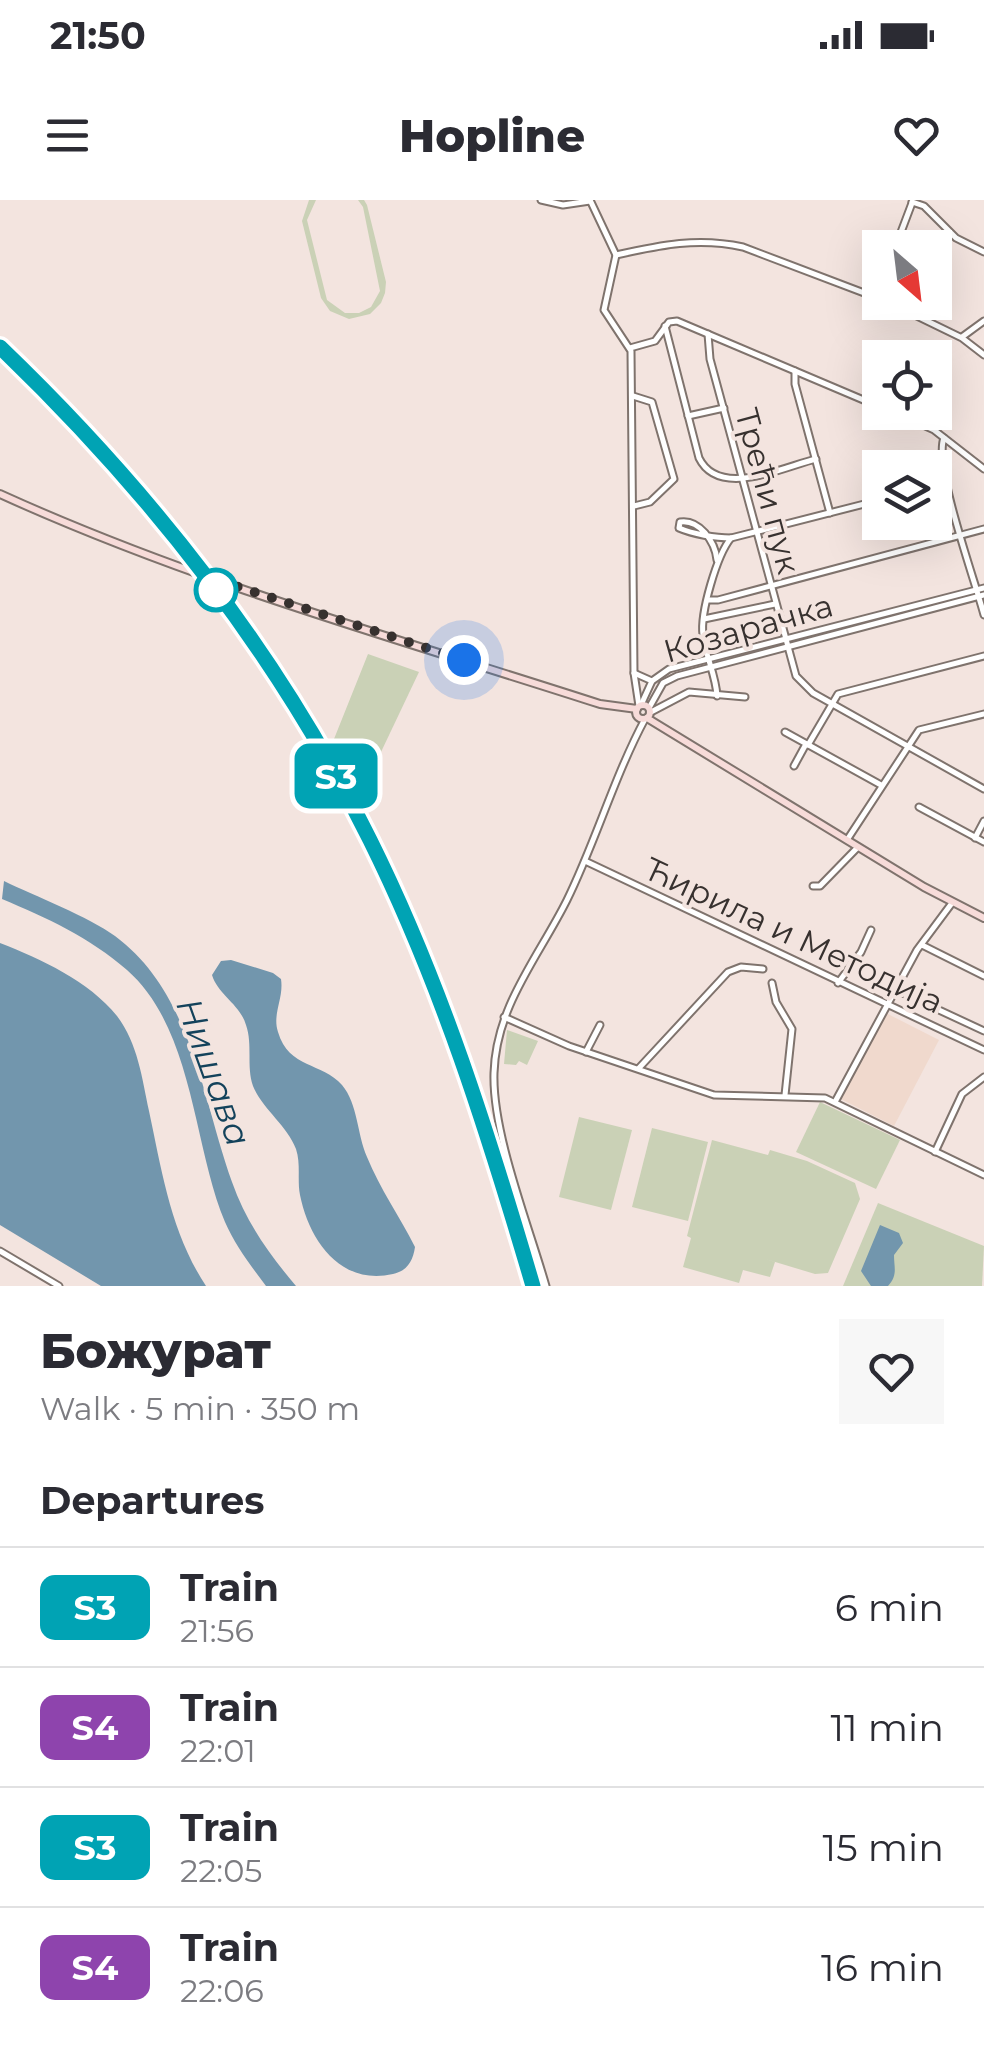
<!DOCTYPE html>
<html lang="en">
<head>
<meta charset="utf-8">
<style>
  body { margin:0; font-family:Montserrat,sans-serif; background:#f7f7f7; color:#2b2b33; height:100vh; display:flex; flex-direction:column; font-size:38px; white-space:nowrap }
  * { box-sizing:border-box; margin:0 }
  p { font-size:32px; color:#7c7c81 }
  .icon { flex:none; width:55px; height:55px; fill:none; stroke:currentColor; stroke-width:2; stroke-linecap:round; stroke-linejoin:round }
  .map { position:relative; height:1086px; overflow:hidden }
  .details { display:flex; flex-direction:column; background:#fff; flex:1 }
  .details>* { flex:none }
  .badge { padding:0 20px; border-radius:15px; font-size:35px; line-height:65px }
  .needle { width:65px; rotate:152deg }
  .controls { position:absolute; left:862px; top:30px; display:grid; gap:20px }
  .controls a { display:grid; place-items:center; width:90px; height:90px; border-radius:0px; background:#fff; box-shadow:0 10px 40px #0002; font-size:50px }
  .you { position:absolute; width:50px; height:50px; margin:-25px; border:8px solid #fff; border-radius:50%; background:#1a73e8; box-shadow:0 0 0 15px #1a73e833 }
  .map>.badge { position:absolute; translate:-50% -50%; box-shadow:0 0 0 5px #fff }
  h2 { padding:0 40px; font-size:38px; line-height:90px }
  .round { display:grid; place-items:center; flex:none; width:105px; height:105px; border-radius:0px; background:#f7f7f7 }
  .headline { display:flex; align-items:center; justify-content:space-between; height:170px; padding:0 40px }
  h1 { font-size:48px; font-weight:800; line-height:75px }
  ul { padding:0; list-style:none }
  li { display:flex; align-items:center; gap:30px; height:120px; padding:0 40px; border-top:2px solid #e1e1e2 }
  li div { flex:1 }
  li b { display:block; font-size:38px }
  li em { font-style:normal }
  li .badge { min-width:110px; font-weight:700; text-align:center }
  .status { display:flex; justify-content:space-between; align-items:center; height:70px; padding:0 50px; background:#fff; direction:ltr }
  .status svg { height:28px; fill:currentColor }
  header { display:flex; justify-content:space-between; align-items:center; height:130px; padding:0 40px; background:#fff; font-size:45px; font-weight:800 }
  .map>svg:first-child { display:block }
  .education { fill:#f0d9cd }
  .green { fill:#cad1b6 }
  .water { fill:#7296ad }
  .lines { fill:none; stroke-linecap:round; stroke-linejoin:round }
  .minor-casing { stroke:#7f736d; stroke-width:9 }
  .tertiary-casing { stroke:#7f736d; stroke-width:9 }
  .secondary-casing { stroke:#7f736d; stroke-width:10 }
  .minor { stroke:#fff; stroke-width:5 }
  .tertiary { stroke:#fff; stroke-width:5 }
  .secondary { stroke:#f7dbd9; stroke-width:6 }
  .rail { stroke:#615957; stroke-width:2.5; stroke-dasharray:15 8; stroke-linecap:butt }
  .line-casing { stroke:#fff; stroke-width:22 }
  .line { stroke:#00a3b4; stroke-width:15 }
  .walk { stroke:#37312f; stroke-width:10; stroke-dasharray:0 18 }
  .stop-dot { fill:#fff; stroke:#00a3b4; stroke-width:5 }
  .labels { text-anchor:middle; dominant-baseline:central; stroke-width:8; stroke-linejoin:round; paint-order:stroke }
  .street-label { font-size:32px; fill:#37312f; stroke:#f3e4df }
  .water-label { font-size:35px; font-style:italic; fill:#13425b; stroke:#f3e4df }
</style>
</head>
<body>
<div class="status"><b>21:50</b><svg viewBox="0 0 49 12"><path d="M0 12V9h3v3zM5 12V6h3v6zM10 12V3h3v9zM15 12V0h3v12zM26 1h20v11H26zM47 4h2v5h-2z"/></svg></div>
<header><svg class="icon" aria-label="menu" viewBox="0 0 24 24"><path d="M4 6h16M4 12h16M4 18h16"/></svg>Hopline<svg class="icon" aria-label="heart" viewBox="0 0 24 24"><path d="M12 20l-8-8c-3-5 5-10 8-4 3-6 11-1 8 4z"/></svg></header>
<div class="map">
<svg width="984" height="1086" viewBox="0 0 984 1086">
  <rect width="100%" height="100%" fill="#f3e4df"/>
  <path class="education" d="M886 813 939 840 894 926 841 899Z"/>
  <g class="green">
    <path d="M309 0H316L307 20 327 100 345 113H359L371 107 380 91 363 7 358 0H364L367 5 386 82 385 93 381 103 370 114 349 119 330 111 321 98 302 21Z"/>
    <path d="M368 454 419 472 362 592 334 539Z"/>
    <path d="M507 830 538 841 527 865 519 861 516 865 504 864Z"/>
    <path d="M820 902 900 940 876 989 796 952Z"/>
    <path d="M579 917 632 930 611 1010 559 997Z"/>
    <path d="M652 928 708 942 688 1021 632 1007Z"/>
    <path d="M712 940 768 955 770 950 807 961 855 983 860 999 828 1073 815 1074 732 1049 775 1062 770 1077 743 1070 739 1083 683 1067 691 1038 687 1036Z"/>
    <path d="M878 1003 984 1046 982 1086H843Z"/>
  </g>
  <g class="water">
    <path d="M4 681C35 696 89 717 115 736 192 793 202 898 232 982 246 1022 269 1054 296 1086H266C251 1066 235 1045 225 1022 193 946 194 829 127 770 89 737 47 718 2 699Z"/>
    <path d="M0 743C41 759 89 781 117 816 138 844 142 878 149 911 162 972 171 1033 206 1086H101L0 1025Z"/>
    <path d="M231 760 273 773 281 779C284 798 272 814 278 832 289 869 322 862 342 885 358 904 357 934 367 957 380 989 400 1017 415 1047 413 1061 407 1071 393 1074 340 1086 309 1040 300 995 297 980 301 964 296 949 287 925 263 910 253 886 246 866 253 845 246 825 240 804 218 795 212 775L221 761Z"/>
    <path d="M880 1025 899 1033 903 1043 894 1055C894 1068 898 1075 888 1086H871L861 1071Z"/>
  </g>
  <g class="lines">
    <defs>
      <g id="minor">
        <path d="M541 0 563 5 590 1"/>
        <path d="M590 0 616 55 604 110 631 151 634 473 639 506"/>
        <path d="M912 2 924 6 956 38 984 52"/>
        <path d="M895 48 912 3"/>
        <path d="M616 55C661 45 698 37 743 47L880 99"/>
        <path d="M873 96 880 81"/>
        <path d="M888 102 962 138 984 155"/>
        <path d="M665 126 699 258C719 299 783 267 816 259"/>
        <path d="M708 134 710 159 796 476 813 493 984 589"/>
        <path d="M962 137 984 121"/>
        <path d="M630 148 655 141 669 122 677 121 880 207"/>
        <path d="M795 171V184L830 313"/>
        <path d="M633 196 652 202 674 279 650 302 634 306"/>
        <path d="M894 212 934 230 984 269"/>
        <path d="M688 216 724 208"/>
        <path d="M944 238C933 266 975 380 984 415"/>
        <path d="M935 285 947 282"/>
        <path d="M717 360C715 341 699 319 680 322L679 328C693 334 715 338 731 338L880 300"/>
        <path d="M708 400H718L984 329"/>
        <path d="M704 419 775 404"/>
        <path d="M717 496C716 475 705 455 703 435 700 413 717 355 731 338"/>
        <path d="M651 512 689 492 745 497"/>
        <path d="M785 532 881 585"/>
        <path d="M808 545 838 494 984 456"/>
        <path d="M794 566 806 544"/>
        <path d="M919 607 984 642"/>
        <path d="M975 638 984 621"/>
        <path d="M847 640 919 530 984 514"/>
        <path d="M585 661 984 850"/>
        <path d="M813 686H820L858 647"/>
        <path d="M922 745 984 776"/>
        <path d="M772 783 776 802 792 829 785 895"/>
        <path d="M838 783 861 752 871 730"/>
        <path d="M894 789 984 831"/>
        <path d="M504 817 569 846 714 895 825 898 984 975"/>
        <path d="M586 852 600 825"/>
        <path d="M639 868 728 772 741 767 763 769"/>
        <path d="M835 902 917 750 952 703"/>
        <path d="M935 952 962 894 984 877"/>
        <path d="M0 1051 59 1086"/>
      </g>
      <g id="tertiary">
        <path d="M634 473 652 481"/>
        <path d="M641 505 652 481 669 469 984 388"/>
        <path d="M649 508 663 483 677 476 984 395"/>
        <path d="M546 1086C529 1026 492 933 494 873 496 806 538 758 567 700 596 641 614 577 645 519"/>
      </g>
      <g id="secondary">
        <path d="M0 294C193 382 399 439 600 504L637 509"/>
        <circle cx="643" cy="512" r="7"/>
        <path d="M647 518 924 687 984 718"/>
      </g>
    </defs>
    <use href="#minor" class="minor-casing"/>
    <use href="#tertiary" class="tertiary-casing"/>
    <use href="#secondary" class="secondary-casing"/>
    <use href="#minor" class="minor"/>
    <use href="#tertiary" class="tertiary"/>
    <use href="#secondary" class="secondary"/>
    <path class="rail" d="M0 147C148 289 279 455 370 640 441 783 489 933 533 1086"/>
  </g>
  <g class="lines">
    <defs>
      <path id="line" d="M0 147C148 289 279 455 370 640 441 783 488 933 533 1086"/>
    </defs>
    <use href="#line" class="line-casing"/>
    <use href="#line" class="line"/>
    <path class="walk" d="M216 390 214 379 464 460"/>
  </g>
  <circle class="stop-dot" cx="216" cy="390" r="20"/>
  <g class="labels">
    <g class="street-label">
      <text transform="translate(768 291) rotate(75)">Трећи пук</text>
      <text transform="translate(748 428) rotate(-16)">Козарачка</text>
      <text transform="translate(794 735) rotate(25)">Ћирила и Методија</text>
    </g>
    <g class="water-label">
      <text transform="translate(214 872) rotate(70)">Нишава</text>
    </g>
  </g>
</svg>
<div class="controls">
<a><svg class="needle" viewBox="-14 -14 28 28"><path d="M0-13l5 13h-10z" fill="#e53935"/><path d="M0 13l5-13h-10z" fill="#7c7c81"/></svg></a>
<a><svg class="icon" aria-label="locate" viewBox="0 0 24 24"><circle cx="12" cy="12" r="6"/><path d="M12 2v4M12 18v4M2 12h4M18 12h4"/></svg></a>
<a><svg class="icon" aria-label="layers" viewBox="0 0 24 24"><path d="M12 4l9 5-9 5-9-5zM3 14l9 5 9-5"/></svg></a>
</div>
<div class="you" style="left:464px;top:460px"></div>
<b class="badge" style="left:336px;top:576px;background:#00a3b4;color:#fff">S3</b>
</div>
<section class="details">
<div class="headline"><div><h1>Божурат</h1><p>Walk · 5 min · 350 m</p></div><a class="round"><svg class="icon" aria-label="heart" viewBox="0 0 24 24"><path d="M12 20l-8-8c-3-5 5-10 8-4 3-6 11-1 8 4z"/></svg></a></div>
<h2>Departures</h2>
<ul>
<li><span class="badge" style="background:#00a3b4;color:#fff">S3</span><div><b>Train</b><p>21:56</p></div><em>6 min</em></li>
<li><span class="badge" style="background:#8e44ad;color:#fff">S4</span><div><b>Train</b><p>22:01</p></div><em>11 min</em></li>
<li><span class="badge" style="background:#00a3b4;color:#fff">S3</span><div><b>Train</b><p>22:05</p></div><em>15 min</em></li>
<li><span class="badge" style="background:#8e44ad;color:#fff">S4</span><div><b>Train</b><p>22:06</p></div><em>16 min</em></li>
</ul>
</section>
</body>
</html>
